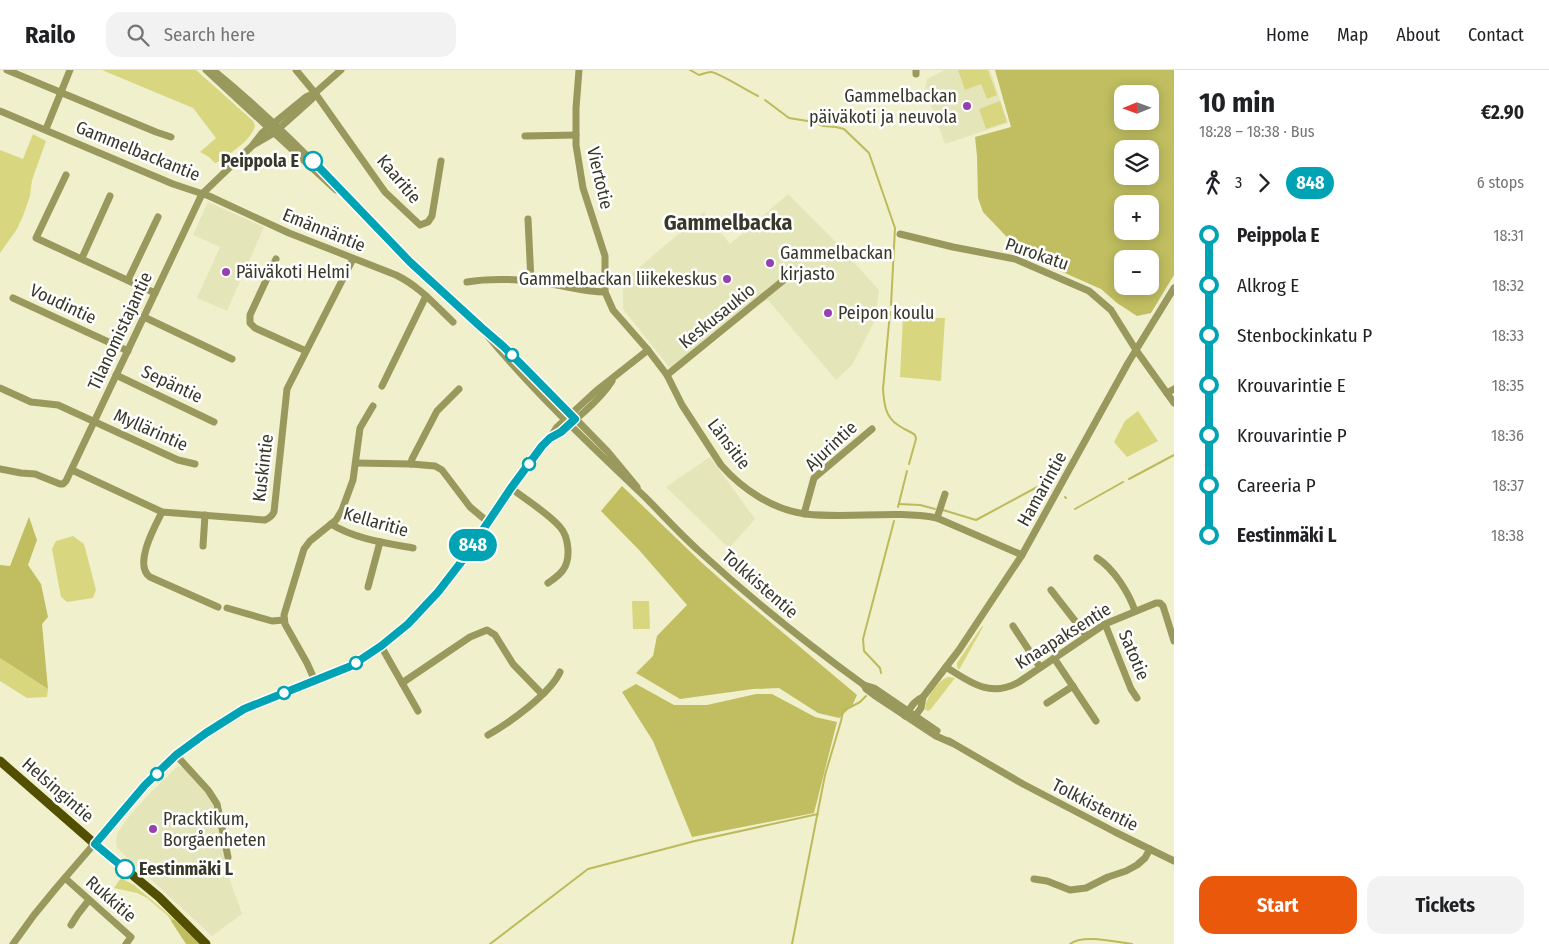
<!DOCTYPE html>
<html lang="en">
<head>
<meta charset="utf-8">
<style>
  body { margin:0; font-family:"Fira Sans Condensed",sans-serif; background:#f2f2f2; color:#202124; height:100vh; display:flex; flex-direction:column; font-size:19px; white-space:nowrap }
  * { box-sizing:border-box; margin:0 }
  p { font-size:16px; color:#757577 }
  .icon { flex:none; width:28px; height:28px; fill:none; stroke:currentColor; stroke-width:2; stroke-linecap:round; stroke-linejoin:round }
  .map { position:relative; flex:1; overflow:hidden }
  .side { display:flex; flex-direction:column; background:#fff; width:375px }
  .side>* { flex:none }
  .badge { padding:0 10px; border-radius:16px; font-size:18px; line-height:32px }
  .needle { width:32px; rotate:269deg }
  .controls { position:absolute; left:1114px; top:15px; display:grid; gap:10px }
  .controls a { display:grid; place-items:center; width:45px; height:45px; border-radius:10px; background:#fff; box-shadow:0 2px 12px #0003; font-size:25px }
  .map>.badge { position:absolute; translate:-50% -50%; box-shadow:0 0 0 2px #fff }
  .legs { display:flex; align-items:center; gap:8px; height:55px; padding:0 25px; font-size:16px }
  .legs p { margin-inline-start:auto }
  .overview { display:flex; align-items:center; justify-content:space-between; height:85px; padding:0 25px }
  h1 { font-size:28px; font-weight:700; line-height:38px }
  .action { display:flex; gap:10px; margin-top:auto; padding:10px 25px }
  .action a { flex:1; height:58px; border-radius:15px; background:#ea580c; color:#fff; font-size:20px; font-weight:700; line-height:58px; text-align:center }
  .action a+a { background:#f2f2f2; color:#202124 }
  ul { padding:0 25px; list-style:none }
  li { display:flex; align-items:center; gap:18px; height:50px; font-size:19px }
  li i { display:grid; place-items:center; width:8px; height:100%; margin:0 6px; background:currentColor }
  li i::after { content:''; width:12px; height:12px; margin:-6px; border:4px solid; border-radius:50%; background:#fff }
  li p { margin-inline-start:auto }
  li:first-child i { background:linear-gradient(#0000 50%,currentColor 0) }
  li:last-child i { background:linear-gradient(currentColor 50%,#0000 0) }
  header { display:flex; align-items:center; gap:30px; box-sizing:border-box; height:70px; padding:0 25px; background:#fff; border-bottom:1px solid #e0e0e0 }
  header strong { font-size:24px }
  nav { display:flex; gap:28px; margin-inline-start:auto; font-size:18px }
  .search { width:350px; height:45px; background:#f2f2f2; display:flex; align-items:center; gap:12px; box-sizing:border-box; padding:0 18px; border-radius:15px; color:#757577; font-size:19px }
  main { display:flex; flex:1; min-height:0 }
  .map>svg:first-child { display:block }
  .built { fill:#e5e5ba }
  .green { fill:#d8d780 }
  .forest { fill:#c0be60; fill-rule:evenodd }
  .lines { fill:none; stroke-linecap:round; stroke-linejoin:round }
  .stream { stroke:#bcba5b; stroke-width:2 }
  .minor { stroke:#99985d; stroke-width:7 }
  .major { stroke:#525000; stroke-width:9 }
  .line-1-casing { stroke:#fff; stroke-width:11 }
  .line-1 { stroke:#00a3b4; stroke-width:8 }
  .poi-dot { fill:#9641af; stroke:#fff; stroke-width:2 }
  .stop-1-dot { fill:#fff; stroke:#00a3b4; stroke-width:2.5 }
  .labels { text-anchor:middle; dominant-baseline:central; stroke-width:5; stroke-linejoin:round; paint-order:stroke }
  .poi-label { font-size:18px; fill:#38382a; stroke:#fff; text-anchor:start }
  .street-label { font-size:18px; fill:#38382a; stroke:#fff }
  .stop-label { font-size:18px; font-weight:bold; fill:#38382a; stroke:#fff; text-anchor:end }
  .district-label { font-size:22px; font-weight:bold; fill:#38382a; stroke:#fff }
</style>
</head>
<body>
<header>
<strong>Railo</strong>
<div class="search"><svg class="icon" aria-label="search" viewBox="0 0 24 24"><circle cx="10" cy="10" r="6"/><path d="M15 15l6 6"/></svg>Search here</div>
<nav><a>Home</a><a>Map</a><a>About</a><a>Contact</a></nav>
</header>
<main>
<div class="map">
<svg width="1174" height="874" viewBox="0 0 1174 874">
  <rect width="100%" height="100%" fill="#f0f0cd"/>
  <g class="built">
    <path d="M945 0H990L1008 53 945 74 925 19 927 9Z"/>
    <path d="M788 124 831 167 879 220 875 250 852 295 836 310 768 230 763 232 674 303 623 239V220L628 207 704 142 730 174Z"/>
    <path d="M208 132 264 157 227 241 197 228 220 177 193 165Z"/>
    <path d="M710 387 755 449 729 478 666 417Z"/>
    <path d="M178 696 186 698 207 722 214 734 230 810 242 844 212 866 117 778 116 771 117 764 126 750 150 723Z"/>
  </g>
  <g class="green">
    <path d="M102 0H196L253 51 255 56C250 72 231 82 218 92L215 93 209 87 200 82 216 68 193 38Z"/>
    <path d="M958 0H988L997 25 987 29 981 14 965 20Z"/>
    <path d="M1000 31 1007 52 986 59 979 39Z"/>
    <path d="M33 64 46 71 32 110 30 126 23 146 17 159 0 183V80L23 89Z"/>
    <path d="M903 247 945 248 941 311 900 307Z"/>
    <path d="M1138 341 1158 371 1127 387 1114 372 1125 351Z"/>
    <path d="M73 466 84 474 96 520 93 528 67 532 61 527 52 479 56 471Z"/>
    <path d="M632 531H649L650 559H633Z"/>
    <path d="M982 556 983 557 959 600 957 597V593Z"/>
    <path d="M0 588 48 619 47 627 27 628 0 611Z"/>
    <path d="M948 607 955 608 931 639 928 641 925 639C925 629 938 610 948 607Z"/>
    <path d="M121 808 134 815 174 849 171 851 167 845 147 828 137 823 114 818Z"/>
  </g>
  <g class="forest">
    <path d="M995 0H1174V205L1151 243 1137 246 1117 233 1101 219 1024 185 983 142 978 128 977 86 975 67 1011 57ZM1122 24H1150V51H1122ZM1122 79H1150V106H1122ZM1122 134H1150V161H1122ZM1122 189H1150V216H1122Z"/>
    <path d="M622 416 701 492 737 524 857 625 852 636 839 648 818 643 779 618 753 619 680 629 636 603 653 586 657 566 687 535 640 481 601 441Z"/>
    <path d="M29 447 37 470 28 495 41 514 48 547 42 554 48 619 0 588V495L10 496Z"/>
    <path d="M636 614 674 635H707L756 624H772L815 647 837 652 814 743 692 767 653 671 622 622Z"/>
    <path d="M174 849 200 874H186L171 851Z"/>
  </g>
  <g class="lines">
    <g class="stream">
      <path d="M690 0 699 5C703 4 707 2 711 2 718 2 749 22 758 26"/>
      <path d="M765 30 789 48 814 52 823 56 836 57 844 59 869 83 895 158 891 235"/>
      <path d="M890 242 883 319C884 333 885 347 898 355 903 359 910 361 915 365L916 369 909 394"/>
      <path d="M1129 409 1174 385"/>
      <path d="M1065 427 1066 428"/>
      <path d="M899 434 920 435 935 439"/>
      <path d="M898 437 907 401"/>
      <path d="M1075 439 1123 412"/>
      <path d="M943 440 976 450 1041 415 1048 418"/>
      <path d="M881 603 880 598 864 581 863 569 894 451"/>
      <path d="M490 874 588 799 695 771 818 744"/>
      <path d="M792 874 825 705 841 651 843 641 860 632 866 626"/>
      <path d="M1070 874C1083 864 1115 872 1132 874"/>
    </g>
    <g class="minor">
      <path d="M7 0 156 62 171 67"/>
      <path d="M206 0 336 120"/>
      <path d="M213 0C296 67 365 149 444 223 457 236 471 249 486 262"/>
      <path d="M296 0 315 23 385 122 420 155 428 152 432 146 441 91"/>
      <path d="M579 0 576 38V75L583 118 605 186V222L613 240 648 280 667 305 682 335 721 395C742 419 773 440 806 444 849 449 894 440 937 448L1022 485"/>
      <path d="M916 0V4"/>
      <path d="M0 41 173 114 209 126 289 163 396 205C419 216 435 235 453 252"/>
      <path d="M46 59 70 0"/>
      <path d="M525 66 576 65"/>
      <path d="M255 74 274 63 312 29 315 23"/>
      <path d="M66 105 36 168 155 223"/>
      <path d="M528 149 531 211"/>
      <path d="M900 164 953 177 1015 189 1089 221 1111 240 1136 280 1174 333"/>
      <path d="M82 188 110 126"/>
      <path d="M276 189 250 245V253L255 258 306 281"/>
      <path d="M128 210 158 147"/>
      <path d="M467 212C489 208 524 209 546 213 566 216 585 222 605 222"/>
      <path d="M13 228 128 281"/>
      <path d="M144 247 232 289"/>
      <path d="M482 259C531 319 589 374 645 427 663 445 680 464 699 481 751 529 806 573 864 615L866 619 874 625 936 666 952 673"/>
      <path d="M494 269 530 302 608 382 637 417"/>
      <path d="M116 305 214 352"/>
      <path d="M667 305 785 209"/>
      <path d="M382 316 426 226"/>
      <path d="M0 318 31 332 58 335 178 390 195 394"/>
      <path d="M1167 323 1174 319"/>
      <path d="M551 367C569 357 601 329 612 311"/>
      <path d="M356 393 411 394 435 396 442 400 470 437 488 452"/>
      <path d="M411 394 412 389 437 341 459 319"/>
      <path d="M0 399 21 403 35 404 60 414H63L66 411 202 124 252 76 262 63 306 27 315 23 341 0"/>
      <path d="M72 400 162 442 265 450C270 448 272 446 274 442L287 319 353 189"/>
      <path d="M511 418C526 430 548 443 560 457 569 467 571 489 563 500 559 506 553 509 548 513"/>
      <path d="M162 442C155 456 133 495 150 507L218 537"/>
      <path d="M804 444 814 408 872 359"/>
      <path d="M937 448 945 424"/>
      <path d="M331 454C355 469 385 473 413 478"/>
      <path d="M203 476 205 445"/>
      <path d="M1097 488C1114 499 1129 523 1135 541"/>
      <path d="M368 517 380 472"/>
      <path d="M1051 520 1086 565"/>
      <path d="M227 538 272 551 284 550"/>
      <path d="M1105 554 1131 619 1137 628"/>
      <path d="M1013 556 1040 597"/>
      <path d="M381 576 418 641"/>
      <path d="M1054 588 1096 651"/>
      <path d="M946 597C971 613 990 628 1019 612L1105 554 1156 533H1160L1163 536 1174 571"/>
      <path d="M315 611 307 593 285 554 284 545 304 479 310 471 336 450 342 440 353 410 360 358 373 336"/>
      <path d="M402 613 470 567 487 560 495 565 513 594 542 624"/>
      <path d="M864 615 874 618 937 661"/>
      <path d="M1047 633 1073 616"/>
      <path d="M905 646C910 639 914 630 923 627L959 580 1022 485 1128 293 1174 218"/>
      <path d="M913 649 921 638 923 627"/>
      <path d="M488 665C509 653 550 624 560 602"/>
      <path d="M949 671 1023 714 1115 762 1174 791"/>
      <path d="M176 685 208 720 217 734 228 787"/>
      <path d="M65 808 131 867 126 874"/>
      <path d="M1034 809 1047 811 1070 820 1086 818 1108 807 1126 801 1137 795 1145 788 1150 779"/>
      <path d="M71 855 78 844 89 830"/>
      <path d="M13 874 34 845 57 817 145 715 176 685 206 663 244 639 351 596 381 576 417 546 438 522 462 491 527 396 550 368 557 357 596 321 648 280"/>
    </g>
    <path class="major" d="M0 691 95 774 159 827 206 874"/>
  </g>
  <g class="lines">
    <defs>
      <path id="line-1" d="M125 799 95 774 145 715 176 685 206 663 244 639 351 596 381 576 408 554 438 522 462 491 511 418 542 376 550 368 561 362 575 349 503 276 482 258 410 192 313 91"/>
    </defs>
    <use href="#line-1" class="line-1-casing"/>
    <use href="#line-1" class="line-1"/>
  </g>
  <g class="poi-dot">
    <circle cx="967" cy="36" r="5"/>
    <circle cx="770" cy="193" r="5"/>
    <circle cx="226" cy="202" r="5"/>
    <circle cx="727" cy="209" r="5"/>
    <circle cx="828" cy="243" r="5"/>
    <circle cx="153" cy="759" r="5"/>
  </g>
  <g class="stop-1-dot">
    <circle cx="313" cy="91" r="9"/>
    <circle cx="512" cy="285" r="6"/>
    <circle cx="529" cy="394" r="6"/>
    <circle cx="356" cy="593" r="6"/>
    <circle cx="284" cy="623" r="6"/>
    <circle cx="157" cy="704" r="6"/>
    <circle cx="125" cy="799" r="9"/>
  </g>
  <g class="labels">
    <g class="poi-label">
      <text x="957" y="26" text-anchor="end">Gammelbackan<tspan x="957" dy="21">päiväkoti ja neuvola</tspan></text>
      <text x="780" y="183">Gammelbackan<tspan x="780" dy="21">kirjasto</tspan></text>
      <text x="236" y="202">Päiväkoti Helmi</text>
      <text x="717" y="209" text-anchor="end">Gammelbackan liikekeskus</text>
      <text x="838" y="243">Peipon koulu</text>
      <text x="163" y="749">Pracktikum,<tspan x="163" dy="21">Borgåenheten</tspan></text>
    </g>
    <g class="street-label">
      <text transform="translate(138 81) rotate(22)">Gammelbackantie</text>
      <text transform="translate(600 108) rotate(77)">Viertotie</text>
      <text transform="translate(399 109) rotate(50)">Kaaritie</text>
      <text transform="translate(324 160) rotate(22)">Emännäntie</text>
      <text transform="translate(1037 184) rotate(19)">Purokatu</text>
      <text transform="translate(63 234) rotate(25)">Voudintie</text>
      <text transform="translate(717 246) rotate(-39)">Keskusaukio</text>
      <text transform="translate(120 261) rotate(-65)">Tilanomistajantie</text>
      <text transform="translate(172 314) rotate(25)">Sepäntie</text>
      <text transform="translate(151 360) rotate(24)">Myllärintie</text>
      <text transform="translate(729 374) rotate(53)">Länsitie</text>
      <text transform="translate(831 376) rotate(-43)">Ajurintie</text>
      <text transform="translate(263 398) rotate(-83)">Kuskintie</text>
      <text transform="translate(1042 419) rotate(-61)">Hamarintie</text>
      <text transform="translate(376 452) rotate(16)">Kellaritie</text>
      <text transform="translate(760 514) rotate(41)">Tolkkistentie</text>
      <text transform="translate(1063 566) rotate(-32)">Knaapaksentie</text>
      <text transform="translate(1134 585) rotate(67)">Satotie</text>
      <text transform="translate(58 720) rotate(41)">Helsingintie</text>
      <text transform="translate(1095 735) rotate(27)">Tolkkistentie</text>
      <text transform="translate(111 829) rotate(41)">Rukkitie</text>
    </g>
    <g class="stop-label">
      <text x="299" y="91">Peippola E</text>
      <text x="139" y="799" text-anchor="start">Eestinmäki L</text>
    </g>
    <g class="district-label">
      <text x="728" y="152">Gammelbacka</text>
    </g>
  </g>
</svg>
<div class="controls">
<a><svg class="needle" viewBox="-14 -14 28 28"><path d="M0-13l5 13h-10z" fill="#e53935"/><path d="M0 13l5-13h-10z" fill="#757577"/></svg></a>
<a><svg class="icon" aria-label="layers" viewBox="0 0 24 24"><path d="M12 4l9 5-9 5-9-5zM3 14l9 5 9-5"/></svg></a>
<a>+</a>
<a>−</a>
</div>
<b class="badge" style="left:473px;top:475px;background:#00a3b4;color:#fff">848</b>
</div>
<section class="side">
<div class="overview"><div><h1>10 min</h1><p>18:28 – 18:38 · Bus</p></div><b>€2.90</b></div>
<div class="legs"><svg class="icon" aria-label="walk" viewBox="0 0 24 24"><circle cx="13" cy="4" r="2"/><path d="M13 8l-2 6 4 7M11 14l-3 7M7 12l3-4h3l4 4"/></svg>3<svg class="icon" aria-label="forward" viewBox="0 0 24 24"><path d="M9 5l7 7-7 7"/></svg><b class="badge" style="background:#00a3b4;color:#fff">848</b><p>6 stops</p></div>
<ul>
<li><i style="color:#00a3b4"></i><b>Peippola E</b><p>18:31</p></li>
<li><i style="color:#00a3b4"></i><span>Alkrog E</span><p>18:32</p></li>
<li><i style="color:#00a3b4"></i><span>Stenbockinkatu P</span><p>18:33</p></li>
<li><i style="color:#00a3b4"></i><span>Krouvarintie E</span><p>18:35</p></li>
<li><i style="color:#00a3b4"></i><span>Krouvarintie P</span><p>18:36</p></li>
<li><i style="color:#00a3b4"></i><span>Careeria P</span><p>18:37</p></li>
<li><i style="color:#00a3b4"></i><b>Eestinmäki L</b><p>18:38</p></li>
</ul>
<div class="action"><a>Start</a><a>Tickets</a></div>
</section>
</main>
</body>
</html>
